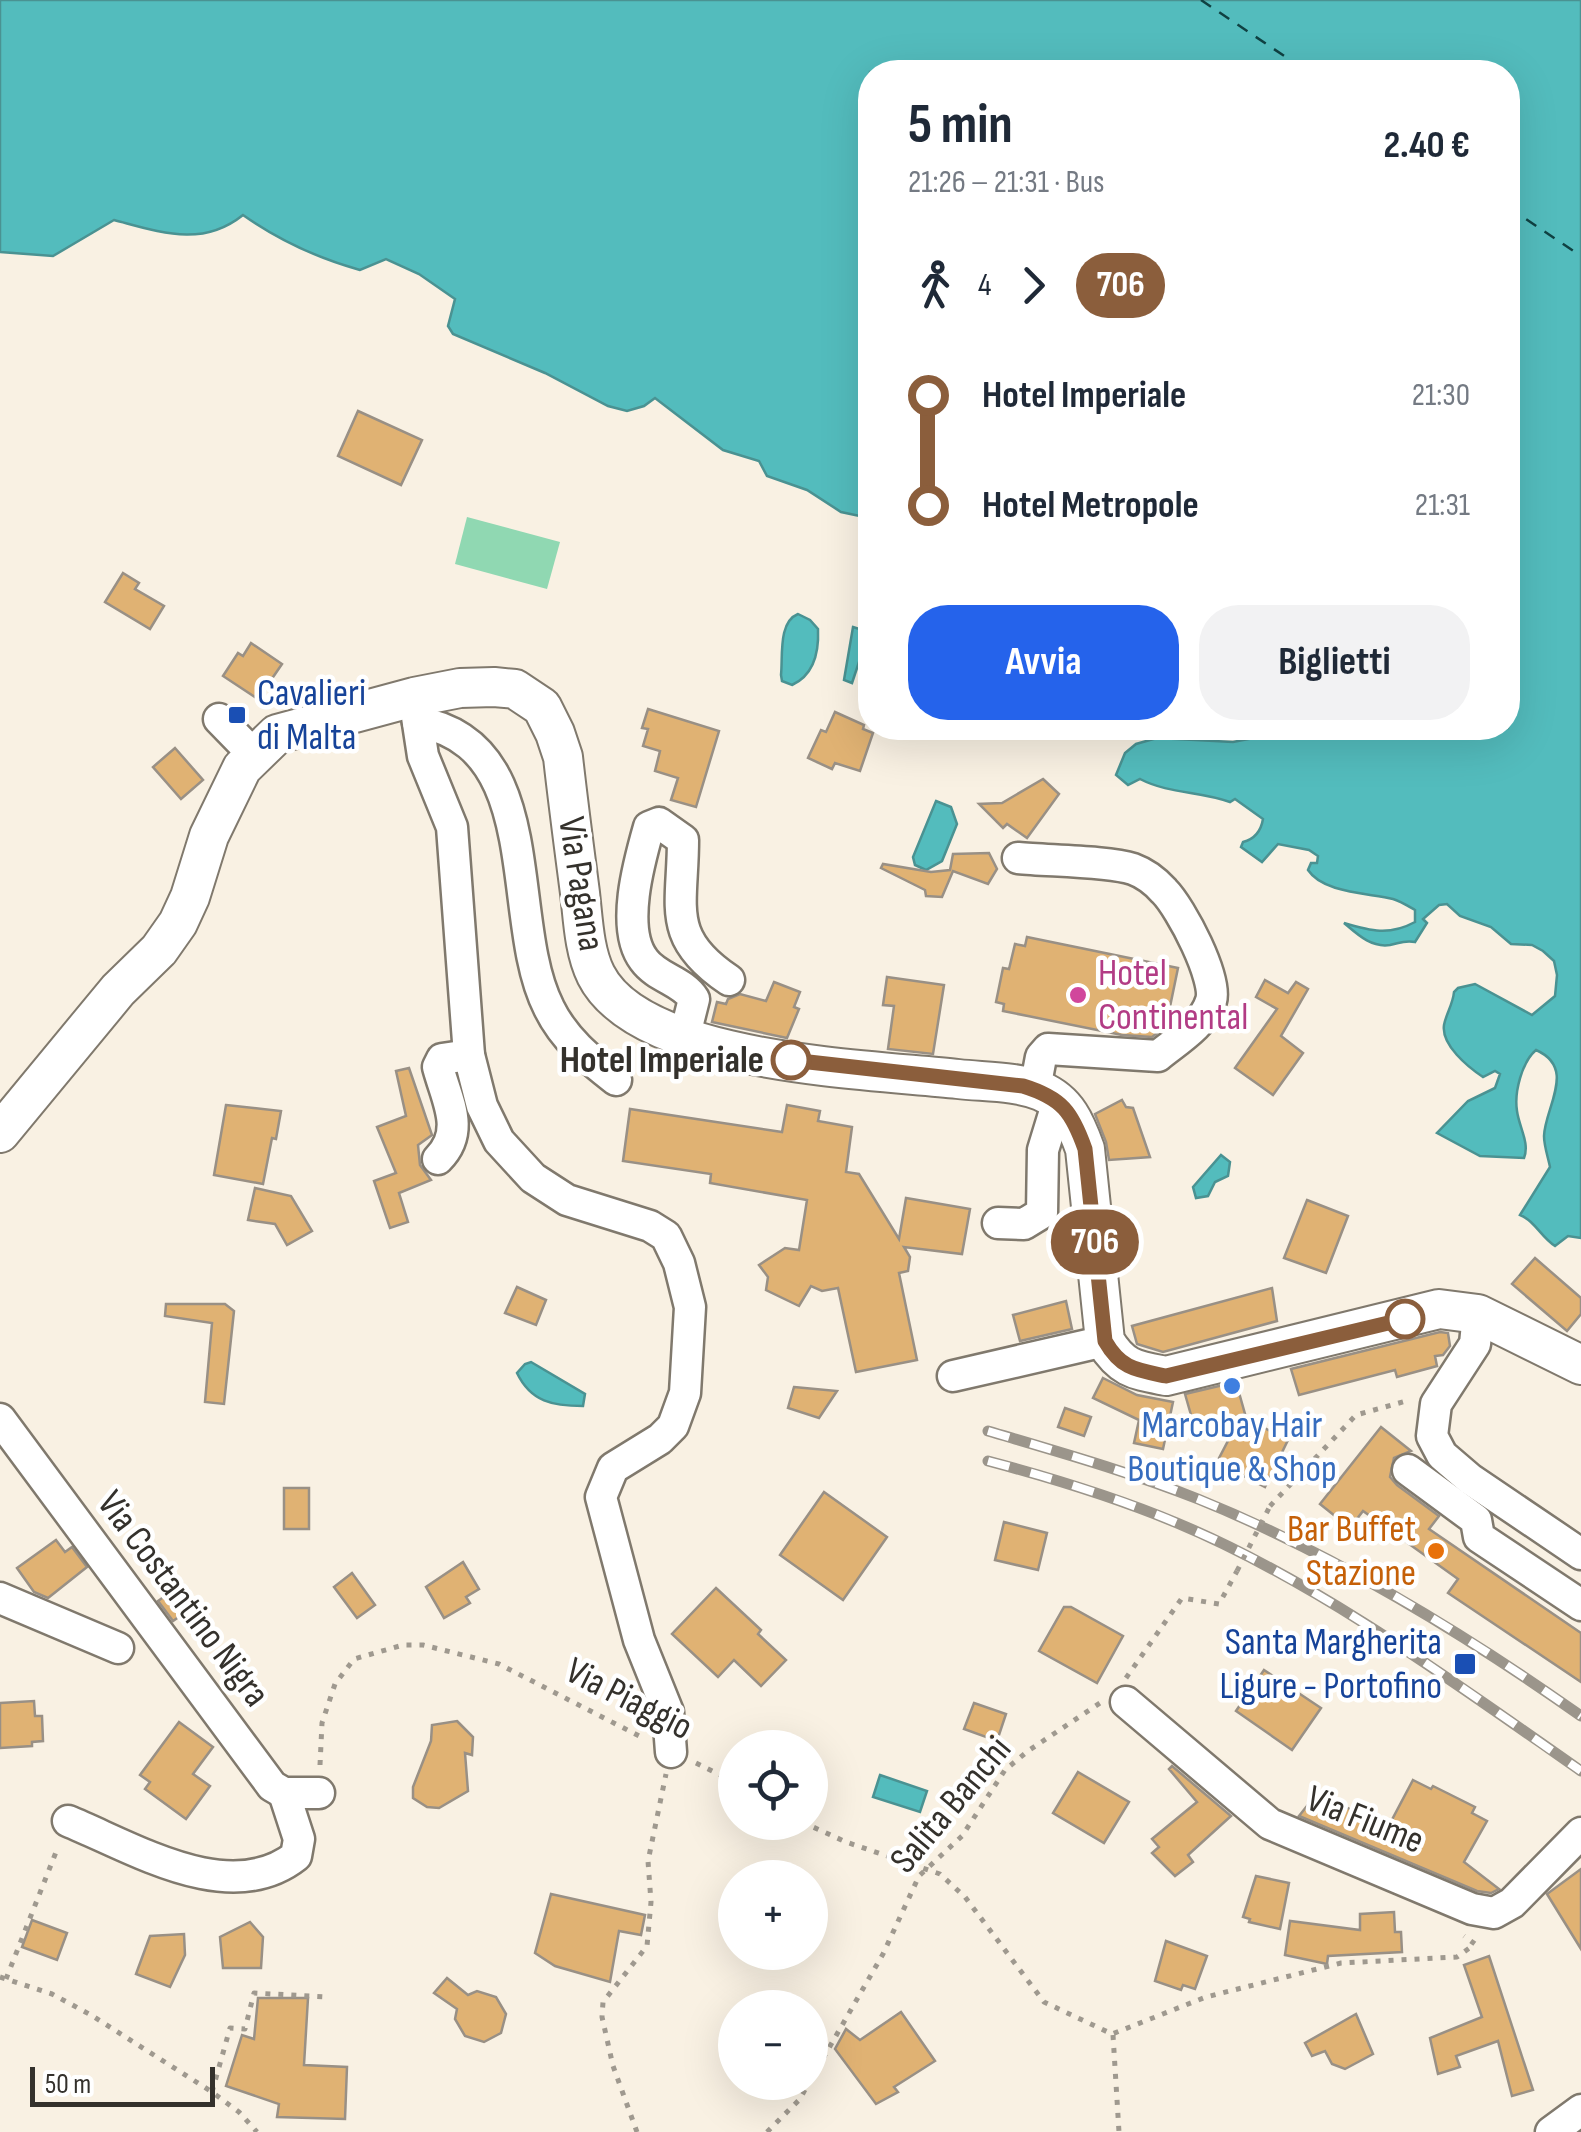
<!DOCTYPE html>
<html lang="it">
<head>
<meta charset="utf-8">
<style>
  body { margin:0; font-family:"Sofia Sans Condensed",sans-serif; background:#f2f2f3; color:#1f2937; height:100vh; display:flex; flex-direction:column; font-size:38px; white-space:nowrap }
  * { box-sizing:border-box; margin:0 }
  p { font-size:32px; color:#747a83 }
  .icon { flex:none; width:55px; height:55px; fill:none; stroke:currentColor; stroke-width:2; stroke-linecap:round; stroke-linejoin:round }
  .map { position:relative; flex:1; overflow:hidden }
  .drawer { position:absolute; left:858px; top:60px; width:662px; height:680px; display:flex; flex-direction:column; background:#fff; border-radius:40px; box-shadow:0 10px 40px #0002 }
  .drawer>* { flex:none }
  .badge { padding:0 20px; border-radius:32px; font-size:35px; line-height:65px }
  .tools { position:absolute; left:718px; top:1730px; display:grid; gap:20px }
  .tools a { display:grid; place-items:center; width:110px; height:110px; border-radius:50%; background:#fff; box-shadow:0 10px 40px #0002; font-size:50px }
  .scale { position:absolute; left:30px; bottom:25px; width:185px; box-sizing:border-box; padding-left:10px; border:5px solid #34312c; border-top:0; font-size:28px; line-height:35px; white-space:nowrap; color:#34312c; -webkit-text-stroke:8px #fff; paint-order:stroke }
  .map>.badge { position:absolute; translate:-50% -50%; box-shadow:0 0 0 5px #fff }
  .legs { display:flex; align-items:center; gap:15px; height:110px; padding:0 50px; font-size:32px }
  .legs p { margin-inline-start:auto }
  .head { display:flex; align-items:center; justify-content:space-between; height:170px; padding:0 50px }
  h1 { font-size:55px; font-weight:700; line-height:75px }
  .action { display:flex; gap:20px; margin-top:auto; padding:20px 50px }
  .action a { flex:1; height:115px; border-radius:40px; background:#2563eb; color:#fff; font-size:40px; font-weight:700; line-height:115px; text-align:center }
  .action a+a { background:#f2f2f3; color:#1f2937 }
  ul { padding:0 50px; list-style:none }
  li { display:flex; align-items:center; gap:35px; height:110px; font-size:38px }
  li i { display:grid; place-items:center; width:15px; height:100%; margin:0 12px; background:currentColor }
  li i::after { content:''; width:25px; height:25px; margin:-12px; border:8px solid; border-radius:50%; background:#fff }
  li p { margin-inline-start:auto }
  li:first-child i { background:linear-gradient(#0000 50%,currentColor 0) }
  li:last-child i { background:linear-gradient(currentColor 50%,#0000 0) }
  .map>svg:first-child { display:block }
  .green { fill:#90d8b2 }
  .water { fill:#53bcbd; stroke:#4a9292; stroke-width:2.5 }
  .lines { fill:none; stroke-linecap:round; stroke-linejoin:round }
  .ferry { stroke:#104142; stroke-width:2.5; stroke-dasharray:12 10; stroke-linecap:butt }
  .building { fill:#e0b273; stroke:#999085; stroke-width:2.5 }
  .minor-casing { stroke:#80796d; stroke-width:35 }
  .major-casing { stroke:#80796d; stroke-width:42 }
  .path { stroke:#9f998f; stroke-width:5; stroke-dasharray:5 8; stroke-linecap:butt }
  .minor { stroke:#fff; stroke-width:30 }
  .major { stroke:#fff; stroke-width:38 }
  .rail-casing { stroke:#9b958b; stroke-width:11 }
  .rail { stroke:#fff; stroke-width:8; stroke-dasharray:22; stroke-linecap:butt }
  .path-bridge { stroke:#9f998f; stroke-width:5; stroke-dasharray:5 8; stroke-linecap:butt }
  .line-1-casing { stroke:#fff; stroke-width:22 }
  .line-1 { stroke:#8b5e3c; stroke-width:15 }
  .transit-dot { fill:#1a4fb4; stroke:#fff; stroke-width:4 }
  .hotel-dot { fill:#d1479c; stroke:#fff; stroke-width:4 }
  .stop-1-dot { fill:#fff; stroke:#8b5e3c; stroke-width:5 }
  .shop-dot { fill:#3f7fe0; stroke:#fff; stroke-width:4 }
  .food-dot { fill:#e8710a; stroke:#fff; stroke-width:4 }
  .labels { text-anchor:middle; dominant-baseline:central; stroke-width:9; stroke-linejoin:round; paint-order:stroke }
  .transit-label { font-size:38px; fill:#164399; stroke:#fff; text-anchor:start }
  .street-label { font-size:38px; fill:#34312c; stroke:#fff }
  .hotel-label { font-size:38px; fill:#b23c85; stroke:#fff; text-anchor:start }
  .stop-label { font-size:38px; font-weight:bold; fill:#34312c; stroke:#fff; text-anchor:end }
  .shop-label { font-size:38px; fill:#366cbe; stroke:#fff }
  .food-label { font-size:38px; fill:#c56008; stroke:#fff; text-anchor:end }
</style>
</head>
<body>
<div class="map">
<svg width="1581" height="2132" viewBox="0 0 1581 2132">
  <rect width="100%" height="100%" fill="#f9f1e3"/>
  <path class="green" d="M467 517 560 542 547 589 455 564Z"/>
  <g class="water">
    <path d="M0 0H1581V1238L1568 1236 1555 1246C1541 1237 1535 1221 1520 1215L1550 1167C1548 1157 1544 1146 1544 1136 1545 1107 1577 1068 1536 1050 1522 1062 1514 1092 1517 1111 1519 1127 1530 1143 1524 1158L1480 1156 1437 1133 1468 1101 1495 1088 1500 1074 1495 1071 1483 1077C1468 1067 1441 1045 1444 1025 1446 1014 1453 1004 1454 992L1458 988 1475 984 1532 1015 1555 996 1557 975 1554 961 1543 951 1532 945 1511 944 1491 927 1460 916 1447 904 1439 905 1423 919 1427 923 1415 942C1404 940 1400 943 1390 945 1371 948 1357 934 1344 923 1371 931 1389 936 1415 922V910C1408 906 1400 901 1393 899 1368 893 1323 893 1308 870L1311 863H1317L1318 856 1309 850 1278 844 1262 862 1241 847 1243 842C1255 839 1261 831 1263 819L1235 799 1230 802C1200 791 1169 794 1140 779L1128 785 1116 775 1125 753 1136 744 1157 738 1233 742 1280 733 1284 728H1508V72H870L869 518 841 512 807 490 767 476 759 461 723 450 655 398 644 406 627 411 608 406 545 373 453 334 448 326 455 299 419 274 386 259 360 270C317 258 280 241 243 215 202 248 160 232 114 220L53 256 0 252Z"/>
    <path d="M798 614 810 620 818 629C819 651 814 675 792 685L782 681 781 675C783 656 778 622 798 614Z"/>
    <path d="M853 627 869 632 852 683 844 680Z"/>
    <path d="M936 801 951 807 957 824 942 861 926 870 915 865 913 857Z"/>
    <path d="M1221 1155 1230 1162 1228 1176 1215 1182 1208 1196 1196 1198 1193 1187Z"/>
    <path d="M531 1362 585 1394 583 1406C553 1406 531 1402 517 1373L525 1364Z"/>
    <path d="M880 1775 927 1791 920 1812 873 1797Z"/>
  </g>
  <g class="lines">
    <g class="ferry">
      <path d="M1201 0 1308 72"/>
      <path d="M1508 207 1581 256"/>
    </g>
  </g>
  <g class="building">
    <path d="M358 411 422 440 401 485 338 456Z"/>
    <path d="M123 573 139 583 135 589 164 606 150 629 105 602Z"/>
    <path d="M251 643 282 664 258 699 223 676 238 653 243 656Z"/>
    <path d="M648 709 719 731 696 807 671 800 678 778 655 771 660 751 643 746 648 729 642 728Z"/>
    <path d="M835 712 864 725 863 729 873 733 860 771 835 763 832 769 808 758 821 730 826 732Z"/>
    <path d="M175 748 203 780 181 799 153 767Z"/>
    <path d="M1043 779 1059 794 1027 838 1007 824 1003 828 979 804 1002 803Z"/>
    <path d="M989 853 997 869 988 884 953 871 942 897 926 896 925 890 881 868 883 864 931 872 950 870 953 854Z"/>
    <path d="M1027 937 1178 968 1166 1026 1152 1037 1122 1035 1003 1011 1004 1004 996 1002 1003 968 1009 969 1015 944 1025 946Z"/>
    <path d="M887 977 944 985 933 1054 888 1049 894 1006 883 1005Z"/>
    <path d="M1265 980 1288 993 1296 982 1308 989 1281 1036 1303 1053 1273 1095 1235 1068 1277 1009 1256 997Z"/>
    <path d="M774 982 800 992 794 1007 799 1009 787 1038 712 1022 717 1002 726 1004 728 999 740 994 766 1001Z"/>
    <path d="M409 1068 432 1135 418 1145 420 1165 431 1180 399 1193 408 1222 390 1228 374 1181 396 1173 377 1127 406 1116 396 1071Z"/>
    <path d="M1122 1100 1126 1107 1133 1108 1150 1157 1109 1160 1106 1142 1095 1114Z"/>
    <path d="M226 1105 281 1111 276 1139 272 1138 263 1184 214 1175Z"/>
    <path d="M787 1105 820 1111 818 1121 852 1127 846 1172 859 1174 899 1239 906 1198 970 1209 962 1254 904 1247 910 1257 908 1271 899 1273 917 1360 856 1372 838 1288 822 1291 811 1286 799 1306 766 1290 768 1277 759 1265 785 1248 799 1250 807 1200 710 1183 711 1174 623 1161 630 1109 782 1132Z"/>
    <path d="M255 1188 291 1196 312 1231 287 1245 275 1224 248 1220Z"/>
    <path d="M1307 1200 1348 1216 1326 1273 1284 1258Z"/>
    <path d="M1535 1258 1581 1298V1314L1567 1331 1512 1284Z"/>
    <path d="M517 1287 546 1300 536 1325 505 1313Z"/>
    <path d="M1272 1288 1277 1321 1163 1352 1137 1344 1132 1326Z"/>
    <path d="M1066 1301 1072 1329 1020 1341 1013 1315Z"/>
    <path d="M166 1304H225L234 1311 224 1404 205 1402 212 1323 165 1316Z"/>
    <path d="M1440 1332 1448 1333 1450 1346 1443 1355 1435 1356 1437 1366 1397 1377 1395 1370 1299 1395 1291 1369Z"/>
    <path d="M1103 1378 1137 1395 1173 1402 1163 1449 1134 1443 1139 1420 1093 1398Z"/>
    <path d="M1236 1382 1245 1414 1195 1429 1185 1394Z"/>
    <path d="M794 1387 837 1391 819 1418 788 1408Z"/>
    <path d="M1065 1408 1091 1417 1084 1436 1058 1427Z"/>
    <path d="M1241 1416 1288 1440 1265 1487 1217 1462Z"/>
    <path d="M1381 1427 1411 1451 1394 1458 1390 1477 1397 1485 1439 1516 1429 1529 1581 1633V1682L1448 1593 1458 1579 1363 1511 1350 1528 1320 1504Z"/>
    <rect x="284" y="1488" width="25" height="41"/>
    <path d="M824 1492 887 1537 843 1600 780 1555Z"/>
    <path d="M1004 1522 1047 1533 1038 1570 995 1560Z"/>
    <path d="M56 1540 65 1552 72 1547 87 1567 48 1598 34 1592 17 1568Z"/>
    <path d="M463 1562 479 1589 466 1597 470 1603 444 1618 426 1587Z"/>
    <path d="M352 1573 375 1605 357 1618 334 1587Z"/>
    <path d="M179 1586 193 1607 173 1621 158 1601Z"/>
    <path d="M716 1588 761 1630 758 1634 786 1660 761 1686 734 1660 718 1677 672 1634Z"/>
    <path d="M1064 1607H1071L1123 1636 1097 1683 1039 1651Z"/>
    <path d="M1264 1670 1321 1708 1292 1750 1236 1711Z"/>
    <path d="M34 1701 35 1716H42L43 1741 32 1742V1746L0 1748V1703Z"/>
    <path d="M974 1703 1006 1714 997 1741 964 1729Z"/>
    <path d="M457 1721 473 1737 472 1755 465 1753 468 1791 439 1808 427 1807 413 1798V1787L431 1741 432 1725Z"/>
    <path d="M179 1722 213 1747 193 1774 210 1786 186 1819 145 1789 150 1782 140 1775Z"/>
    <path d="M1172 1766 1231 1816 1188 1855 1193 1862 1175 1876 1152 1853 1159 1847 1152 1839 1197 1802 1169 1769Z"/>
    <path d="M1078 1772 1129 1802 1104 1843 1053 1813Z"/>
    <path d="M1413 1780 1431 1789 1433 1786 1475 1807 1472 1813 1487 1821 1464 1862 1499 1889 1491 1893 1477 1891 1299 1816 1318 1792 1387 1829Z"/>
    <path d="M1581 1869V1949L1547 1894Z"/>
    <path d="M1256 1876 1289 1883 1280 1929 1249 1922 1250 1919 1243 1917Z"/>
    <path d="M551 1894 645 1915 641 1935 619 1931 610 1982 555 1966 535 1953Z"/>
    <path d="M1394 1912 1395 1932H1401L1402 1952 1328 1956 1327 1964 1285 1955 1290 1921 1360 1930V1914Z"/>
    <path d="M32 1920 67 1933 57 1960 22 1947Z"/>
    <path d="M250 1922 263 1937 261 1968H223L220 1937Z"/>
    <path d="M184 1934 185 1955 170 1987 136 1974 150 1936Z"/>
    <path d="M1166 1941 1207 1956 1195 1989 1183 1985 1181 1990 1155 1981Z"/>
    <path d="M1489 1956 1533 2090 1512 2096 1498 2041 1456 2056 1460 2067 1438 2074 1430 2038 1482 2017 1464 1965Z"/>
    <path d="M447 1978 468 1995 477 1991 496 1997 506 2014 501 2033 484 2042 465 2036 455 2019 457 2009 434 1993Z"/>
    <path d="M258 1998H308L304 2065 347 2067 345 2119 277 2117 279 2104 226 2086 242 2035 254 2039Z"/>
    <path d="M901 2012 935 2061 894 2087 898 2092 876 2104 835 2049 846 2029 860 2040Z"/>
    <path d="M1356 2014 1373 2054 1345 2069 1332 2064 1325 2051 1312 2056 1305 2043Z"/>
  </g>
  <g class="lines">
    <defs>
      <g id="minor">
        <path d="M414 697 423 756 452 827 469 1055 482 1106 499 1141 533 1178 567 1200 650 1226 666 1236 679 1263 690 1307 685 1393 673 1426 660 1439 613 1468 601 1497 639 1640 668 1712 671 1752"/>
        <path d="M219 719 255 756"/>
        <path d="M418 722C548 744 504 921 549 1008 564 1039 589 1059 616 1080"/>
        <path d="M1018 858C1048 861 1108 861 1133 869 1144 873 1156 882 1164 891 1181 908 1218 979 1211 1001 1204 1025 1176 1041 1158 1056L1048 1049 1041 1057 1035 1089"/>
        <path d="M684 1039 694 999C683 981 657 978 644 960 620 929 639 862 649 827L659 823 683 840C683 907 665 937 729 980"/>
        <path d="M438 1159C466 1131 447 1101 438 1067L442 1059 469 1055"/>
        <path d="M998 1223 1024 1224 1042 1213 1043 1150 1058 1101"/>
        <path d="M1478 1314 1475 1344 1436 1404 1432 1436 1442 1455 1470 1479 1581 1554"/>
        <path d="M953 1376 1105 1341"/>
        <path d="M0 1419 272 1786 284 1793H319"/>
        <path d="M1408 1470 1476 1520 1479 1537 1581 1605"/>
        <path d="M0 1598 118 1648"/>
        <path d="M1126 1702 1270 1824 1472 1909 1494 1913 1512 1903 1581 1833"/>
        <path d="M68 1821C134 1848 230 1908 296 1856L299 1839 284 1793"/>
        <path d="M1551 2132 1581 2110"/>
      </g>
      <path id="major" d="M0 1133 118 990 159 950 178 923 190 897 209 836 242 768 277 734 414 697 460 688 494 687 515 689 542 707 555 733 563 757C568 802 574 847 580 893 583 919 584 951 596 975 641 1064 869 1069 958 1079 985 1082 1016 1081 1041 1091 1067 1102 1076 1124 1085 1149L1105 1341C1122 1369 1135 1370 1166 1376L1439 1309 1478 1314 1581 1365"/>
    </defs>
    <use href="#minor" class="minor-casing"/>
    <use href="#major" class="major-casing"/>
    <g class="path">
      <path d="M1270 1506 1356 1415 1410 1400"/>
      <path d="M1126 1678 1182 1598 1219 1604 1237 1571"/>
      <path d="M696 1763 735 1782"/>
      <path d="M320 1765 322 1723 335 1684 354 1659 403 1645H423L499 1664 645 1739"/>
      <path d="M802 1822 846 1842 940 1874 965 1897 1044 2002 1112 2034 1206 1997 1341 1963 1457 1957 1475 1944 1464 1936"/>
      <path d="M0 1977 52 1994 91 2015 212 2092 239 2112 257 2132"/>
      <path d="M6 1979 58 1847"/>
      <path d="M1113 2035 1119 2132"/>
      <path d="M810 2081 883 1954 919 1876 962 1836 1005 1770 1028 1751 1100 1703"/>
      <path d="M212 2092 230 2028 245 2029 254 1993 327 1997"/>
      <path d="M637 2132 613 2066 602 2017 603 2002 647 1946 651 1902 648 1861 666 1774"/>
      <path d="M767 2132 800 2099 809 2082"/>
    </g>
    <use href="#minor" class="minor"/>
    <use href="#major" class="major"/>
    <defs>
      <g id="rail">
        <path d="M988 1431C1059 1452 1130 1472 1198 1499 1334 1554 1462 1632 1581 1716"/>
        <path d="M988 1461C1052 1478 1115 1497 1177 1523 1318 1582 1455 1683 1581 1771"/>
      </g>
    </defs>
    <use href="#rail" class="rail-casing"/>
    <use href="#rail" class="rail"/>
    <path class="path-bridge" d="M1237 1571 1270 1506"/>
  </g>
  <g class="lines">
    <defs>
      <path id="line-1" d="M791 1060 1023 1086C1062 1098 1072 1112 1085 1149L1105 1341C1121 1369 1136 1370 1166 1376L1405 1319"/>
    </defs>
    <use href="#line-1" class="line-1-casing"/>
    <use href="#line-1" class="line-1"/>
  </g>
  <g class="transit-dot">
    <rect x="227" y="705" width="20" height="20" rx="5"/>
    <rect x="1453" y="1652" width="24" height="24" rx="5"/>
  </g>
  <circle class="hotel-dot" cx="1078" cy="995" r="10"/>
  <g class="stop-1-dot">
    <circle cx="791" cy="1060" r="18"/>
    <circle cx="1405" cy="1319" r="18"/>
  </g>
  <circle class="shop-dot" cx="1232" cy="1386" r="10"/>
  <circle class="food-dot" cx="1436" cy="1551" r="10"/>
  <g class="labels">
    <g class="transit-label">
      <text x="257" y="693">Cavalieri<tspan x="257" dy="44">di Malta</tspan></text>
      <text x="1442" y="1642" text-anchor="end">Santa Margherita<tspan x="1442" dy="44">Ligure - Portofino</tspan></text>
    </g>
    <g class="street-label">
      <text transform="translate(581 884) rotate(81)">Via Pagana</text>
      <text transform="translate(183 1599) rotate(53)">Via Costantino Nigra</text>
      <text transform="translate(629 1699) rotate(27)">Via Piaggio</text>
      <text transform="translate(951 1805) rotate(-50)">Salita Banchi</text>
      <text transform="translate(1365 1820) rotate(22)">Via Fiume</text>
    </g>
    <g class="hotel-label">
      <text x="1098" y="973">Hotel<tspan x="1098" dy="44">Continental</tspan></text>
    </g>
    <g class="stop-label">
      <text x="764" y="1060">Hotel Imperiale</text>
    </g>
    <g class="shop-label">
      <text x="1232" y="1425">Marcobay Hair<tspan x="1232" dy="44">Boutique &amp; Shop</tspan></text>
    </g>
    <g class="food-label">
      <text x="1416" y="1529">Bar Buffet<tspan x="1416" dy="44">Stazione</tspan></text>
    </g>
  </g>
</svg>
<div class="tools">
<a><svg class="icon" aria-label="locate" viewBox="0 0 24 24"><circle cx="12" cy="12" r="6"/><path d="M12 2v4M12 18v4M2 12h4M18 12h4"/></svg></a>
<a>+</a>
<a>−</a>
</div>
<div class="scale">50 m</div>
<b class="badge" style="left:1095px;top:1242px;background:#8b5e3c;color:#fff">706</b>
<section class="drawer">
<div class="head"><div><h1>5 min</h1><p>21:26 – 21:31 · Bus</p></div><b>2.40 €</b></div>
<div class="legs"><svg class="icon" aria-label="walk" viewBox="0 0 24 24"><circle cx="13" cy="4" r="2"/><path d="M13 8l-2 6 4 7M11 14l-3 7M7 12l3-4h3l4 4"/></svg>4<svg class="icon" aria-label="forward" viewBox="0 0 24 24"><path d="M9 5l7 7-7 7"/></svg><b class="badge" style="background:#8b5e3c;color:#fff">706</b></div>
<ul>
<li><i style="color:#8b5e3c"></i><b>Hotel Imperiale</b><p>21:30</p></li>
<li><i style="color:#8b5e3c"></i><b>Hotel Metropole</b><p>21:31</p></li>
</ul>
<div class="action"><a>Avvia</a><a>Biglietti</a></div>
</section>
</div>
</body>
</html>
